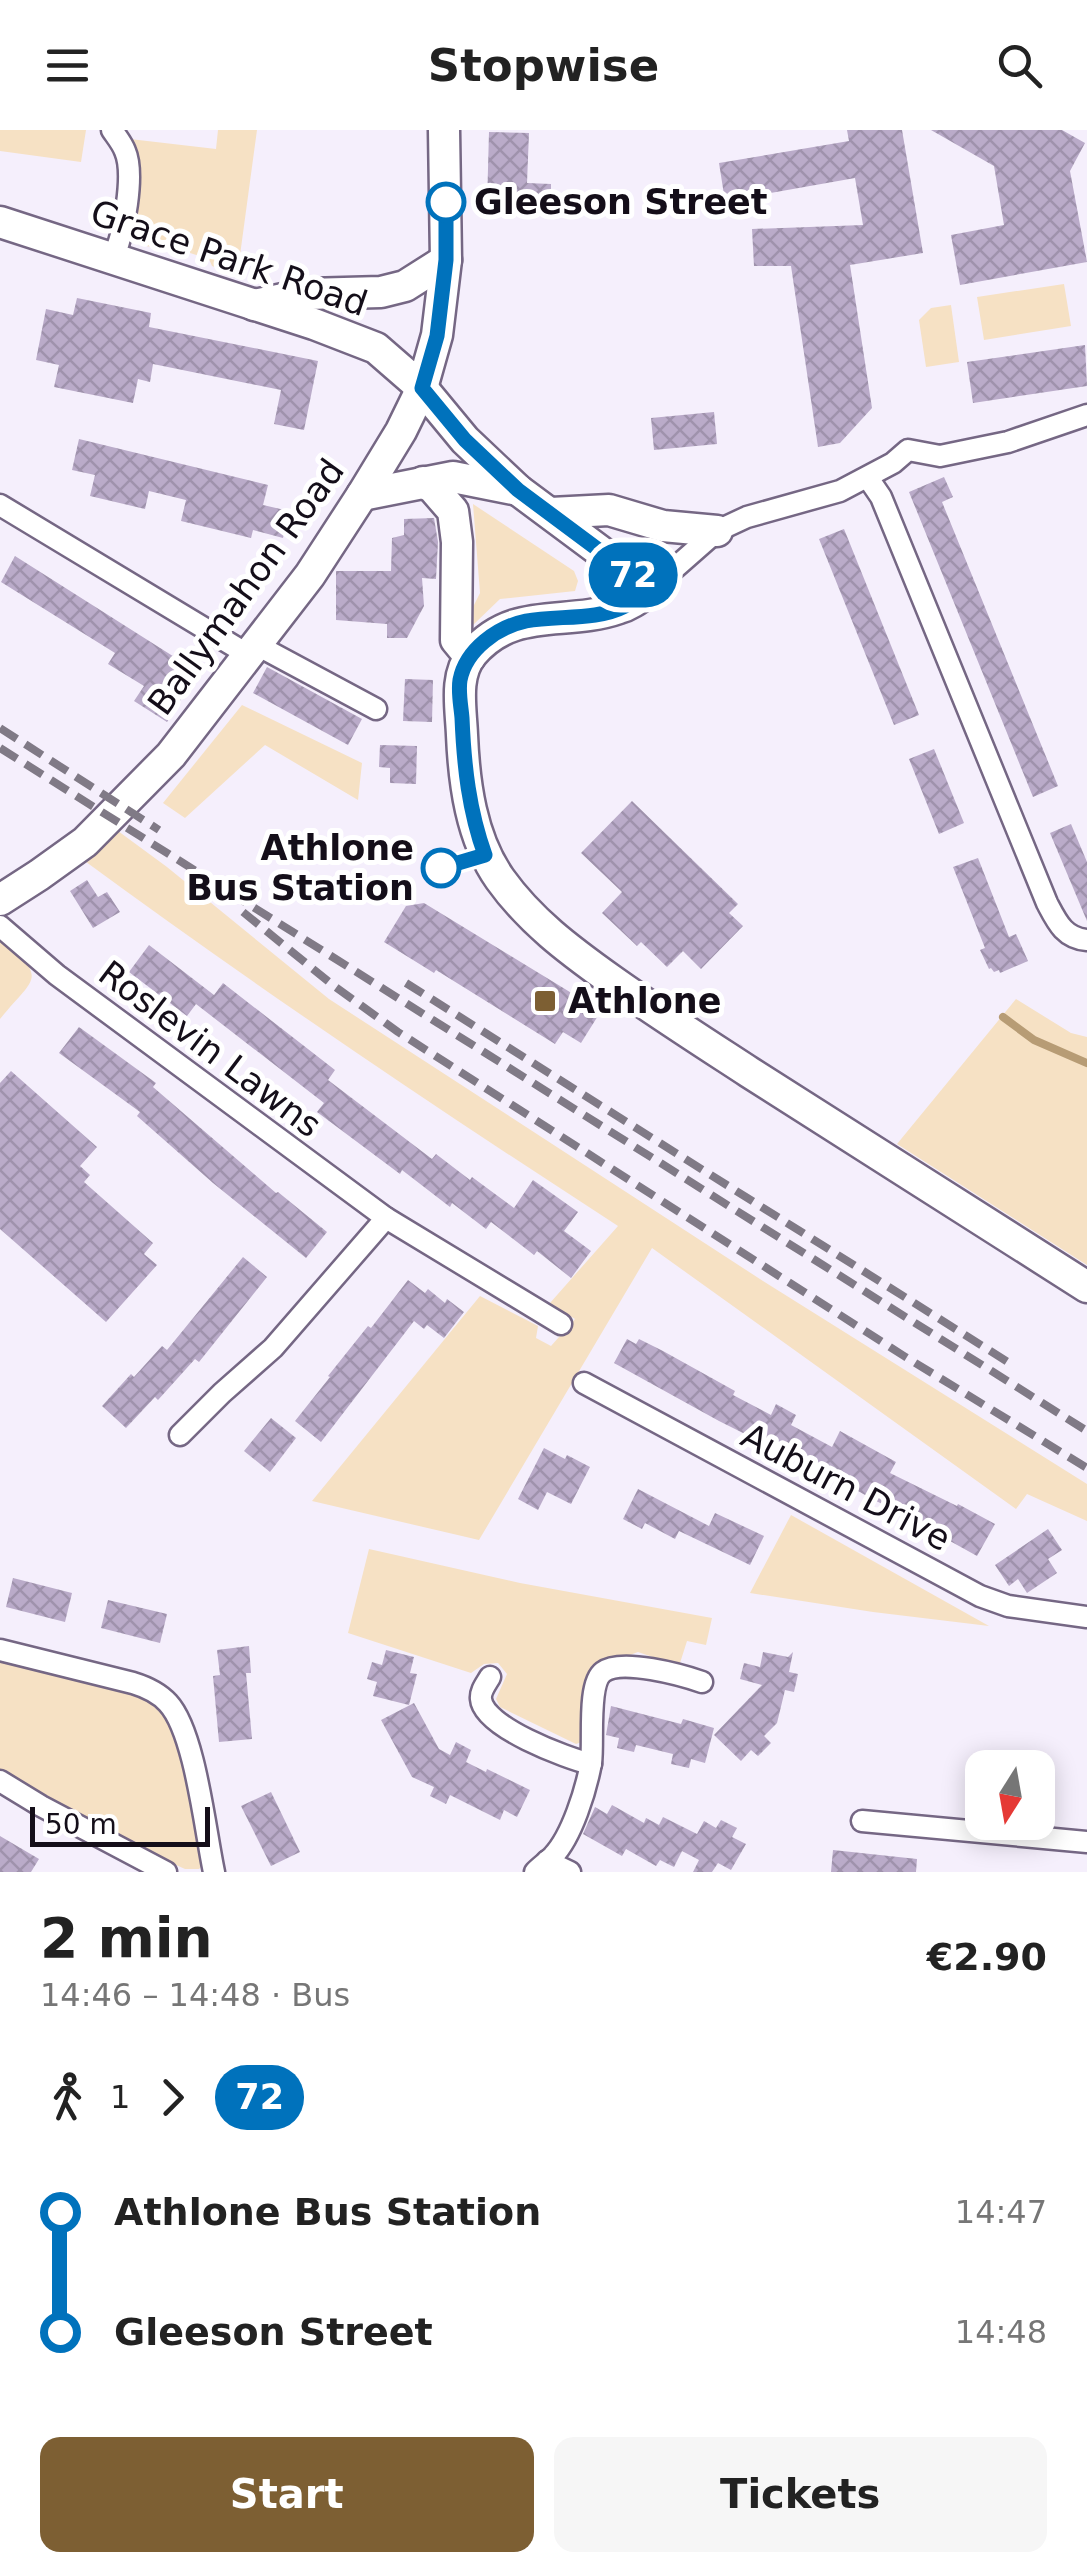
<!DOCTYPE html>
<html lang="en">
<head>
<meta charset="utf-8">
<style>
  body { margin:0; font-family:"DejaVu Sans",sans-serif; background:#f6f6f6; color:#222; height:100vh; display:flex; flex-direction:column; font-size:38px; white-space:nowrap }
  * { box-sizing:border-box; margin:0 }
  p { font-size:32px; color:#767676 }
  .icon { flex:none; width:55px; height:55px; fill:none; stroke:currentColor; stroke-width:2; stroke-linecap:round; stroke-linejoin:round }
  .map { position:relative; height:1742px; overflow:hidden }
  .side { display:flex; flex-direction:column; background:#fff; flex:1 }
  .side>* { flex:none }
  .badge { padding:0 20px; border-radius:32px; font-size:35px; line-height:65px }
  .needle { width:65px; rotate:191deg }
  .tools { position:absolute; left:965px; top:1620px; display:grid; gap:20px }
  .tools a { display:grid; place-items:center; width:90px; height:90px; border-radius:20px; background:#fff; box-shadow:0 5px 25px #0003; font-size:50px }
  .scale { position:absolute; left:30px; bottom:25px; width:180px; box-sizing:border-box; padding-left:10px; border:5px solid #140e19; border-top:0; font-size:28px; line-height:35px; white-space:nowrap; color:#140e19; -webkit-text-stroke:8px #fff; paint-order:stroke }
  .map>.badge { position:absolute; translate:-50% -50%; box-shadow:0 0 0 5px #fff }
  .legs { display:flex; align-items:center; gap:15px; height:110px; padding:0 40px; font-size:32px }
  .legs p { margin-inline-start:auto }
  .head { display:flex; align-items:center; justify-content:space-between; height:170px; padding:0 40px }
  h1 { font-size:55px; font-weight:800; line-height:75px }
  .button { display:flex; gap:20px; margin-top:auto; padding:20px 40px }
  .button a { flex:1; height:115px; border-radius:20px; background:#7d5f33; color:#fff; font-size:40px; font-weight:800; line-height:115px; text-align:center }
  .button a+a { background:#f6f6f6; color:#222 }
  ul { padding:0 40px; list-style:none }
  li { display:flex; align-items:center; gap:35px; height:120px; font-size:38px }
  li i { display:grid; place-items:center; width:15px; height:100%; margin:0 12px; background:currentColor }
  li i::after { content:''; width:25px; height:25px; margin:-12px; border:8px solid; border-radius:50%; background:#fff }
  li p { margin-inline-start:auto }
  li:first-child i { background:linear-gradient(#0000 50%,currentColor 0) }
  li:last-child i { background:linear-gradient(currentColor 50%,#0000 0) }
  header { display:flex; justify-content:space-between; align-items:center; height:130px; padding:0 40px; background:#fff; font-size:45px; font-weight:800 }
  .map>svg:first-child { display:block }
  .grass { fill:#f6e1c4 }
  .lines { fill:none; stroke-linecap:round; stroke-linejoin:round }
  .stream { stroke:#b79c75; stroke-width:8 }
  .building { fill:url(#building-cross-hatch) }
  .street-casing { stroke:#756784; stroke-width:25 }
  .secondary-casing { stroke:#756784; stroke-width:35 }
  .street { stroke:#fff; stroke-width:20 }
  .secondary { stroke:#fff; stroke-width:30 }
  .rail { stroke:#807a86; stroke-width:8; stroke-dasharray:20 10; stroke-linecap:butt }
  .line-1-casing { stroke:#fff; stroke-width:22 }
  .line-1 { stroke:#0072bc; stroke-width:15 }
  .stop-1-dot { fill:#fff; stroke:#0072bc; stroke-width:5 }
  .poi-dot { fill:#7d5f33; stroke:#fff; stroke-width:4 }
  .labels { text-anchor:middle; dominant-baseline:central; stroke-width:10; stroke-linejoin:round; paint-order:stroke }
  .stop-label { font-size:35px; font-weight:bold; fill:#140e19; stroke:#fff; text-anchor:start }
  .street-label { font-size:35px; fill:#140e19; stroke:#fff }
  .poi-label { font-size:35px; font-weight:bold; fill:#140e19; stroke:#fff; text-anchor:start }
</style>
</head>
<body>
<header><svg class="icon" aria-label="menu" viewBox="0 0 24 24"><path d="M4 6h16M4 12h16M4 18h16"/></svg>Stopwise<svg class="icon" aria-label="search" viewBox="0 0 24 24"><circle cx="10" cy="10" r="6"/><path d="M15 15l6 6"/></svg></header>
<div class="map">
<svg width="1087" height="1742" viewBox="0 0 1087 1742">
  <defs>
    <pattern id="building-cross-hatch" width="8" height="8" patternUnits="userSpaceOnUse" patternTransform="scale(2.5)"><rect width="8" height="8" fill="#baabc9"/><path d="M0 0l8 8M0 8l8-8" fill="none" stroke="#9f92ac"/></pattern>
  </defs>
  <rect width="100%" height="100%" fill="#f5effc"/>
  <g class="grass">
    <path d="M0 0H86L81 32 0 21Z"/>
    <path d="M218 0H257L238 140H223L212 136 209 129 171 117 163 120 134 113 140 38 130 9 216 19Z"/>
    <path d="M1064 154 1071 196 984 210 977 167Z"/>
    <path d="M951 175 959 232 926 237 919 190 931 178Z"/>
    <path d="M473 374 574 441 578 451 575 461 500 469 472 496 467 489 480 463Z"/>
    <path d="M242 575 362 633 358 670 265 615 185 688 163 673Z"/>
    <path d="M118 701 167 737 329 869 763 1151 1087 1354V1391L1027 1364 1016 1379 652 1118 479 1410 312 1371 480 1166 538 1196 536 1208 551 1216 575 1189 550 1173 618 1096C436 978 256 857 82 729Z"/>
    <path d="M0 808C49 850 35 846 0 889Z"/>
    <path d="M1016 869 1071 903 1087 907V1135L897 1014Z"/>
    <path d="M791 1385 989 1496 873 1482 750 1463Z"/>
    <path d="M369 1419 520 1453 712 1488 706 1515 687 1511 680 1533H670L638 1522 603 1535 582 1612 576 1614 500 1577 496 1569 507 1544 498 1533 484 1534 471 1543 348 1503Z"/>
    <path d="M0 1529 141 1565 160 1577 172 1594 202 1722V1736L199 1739H185L145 1721 0 1639Z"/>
  </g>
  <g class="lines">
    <path class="stream" d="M1003 887 1034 910 1087 933"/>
  </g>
  <g class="building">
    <path d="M847 0H902L923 123 850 135 872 278 840 313 818 317 791 136H754L752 99 863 95 855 48 725 71 719 33 849 11Z"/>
    <path d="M931 0H1062L1085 13 1070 41 1087 132 960 155 951 105 1004 95 994 36Z"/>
    <path d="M489 2 529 3 527 53 551 54V72L517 71V76L487 75Z"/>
    <path d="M77 168 151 183 149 197 318 231 304 300 274 294 281 260 153 234 150 252 138 249 133 273 54 257 59 235 36 230 46 179 73 185Z"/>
    <path d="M1085 215 1087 256 973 273 967 232Z"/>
    <path d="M714 282 717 314 654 320 651 288Z"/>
    <path d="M79 309 268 355 263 375 289 381 283 408 253 400 251 408 181 391 186 370 149 361 145 379 90 366 95 345 72 340Z"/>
    <path d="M944 347 953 367 942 372 1058 656 1033 667 909 362Z"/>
    <path d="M434 388 438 412 436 449 422 448 424 476 407 508H387V494L336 490V441H391L392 408 404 405V389Z"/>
    <path d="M844 399 919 585 894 595 819 409Z"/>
    <path d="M15 426 198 542 167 592 134 571 144 556 108 534 115 523 1 452Z"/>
    <path d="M267 537 362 589 348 615 253 563Z"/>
    <path d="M405 549 433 550 432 592 403 591Z"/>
    <path d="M380 615 417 616 416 654 390 653V638L379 637Z"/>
    <path d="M934 619 964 693 939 704 909 629Z"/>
    <path d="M632 671 738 774 729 783 743 796 701 839 683 821 667 837 641 812 637 816 602 783 622 762 581 723Z"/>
    <path d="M1071 694 1087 732V791L1050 703Z"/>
    <path d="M978 728 1009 807 1016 804 1028 831 1000 843 999 840 994 842 991 838 989 839 980 820 985 818 953 737Z"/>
    <path d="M87 750 98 767 107 762 120 782 93 798 70 761Z"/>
    <path d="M424 773 601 881 581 913 563 902 555 914 436 840 434 843 384 812 406 776Z"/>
    <path d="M149 815 214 865 223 853 335 940 328 950 432 1029 436 1024 470 1050 472 1047 514 1078 533 1050 578 1082 564 1101 591 1121 571 1148 537 1121 534 1125 491 1092 486 1099 452 1073 450 1077 402 1040 400 1044 317 982 324 973 196 874 187 886 129 842Z"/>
    <path d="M79 897 156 953 153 957 276 1063 278 1062 327 1102 306 1128 213 1053 137 986 140 982 59 923Z"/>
    <path d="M11 941 97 1017 80 1036 90 1045 84 1052 153 1113 144 1124 157 1135 106 1192 0 1099V953Z"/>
    <path d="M243 1127 267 1147 199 1232 195 1229 158 1270 155 1267 126 1298 102 1276 131 1244 134 1247 162 1216 167 1220Z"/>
    <path d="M408 1150 425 1163 428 1159 445 1173 447 1169 464 1182 444 1208 427 1195 424 1199 414 1191 321 1312 295 1291 330 1247 328 1246 368 1196 371 1198Z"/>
    <path d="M627 1209 636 1214 639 1209 663 1221 735 1261 733 1265 771 1285 776 1274 796 1285 791 1295 832 1317 840 1301 896 1332 890 1343 957 1376 958 1374 995 1394 977 1426 941 1406 943 1403 874 1370 790 1323 789 1326 719 1291 614 1233Z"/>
    <path d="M271 1288 296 1308 270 1342 244 1321Z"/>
    <path d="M544 1318 565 1329 567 1325 590 1337 571 1374 547 1362 538 1380 518 1369Z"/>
    <path d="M638 1359 709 1396 715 1383 764 1406 750 1435 679 1401 675 1409 645 1393 642 1399 623 1389Z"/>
    <path d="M1048 1399 1062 1420 1048 1429 1057 1443 1027 1463 1018 1449 1009 1456 995 1435Z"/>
    <path d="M13 1448 72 1463 65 1492 6 1477Z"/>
    <path d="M108 1470 167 1484 160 1513 101 1498Z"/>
    <path d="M249 1516 251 1543H246L252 1609 219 1612 213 1546 220 1545 217 1520Z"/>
    <path d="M386 1520 414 1527 410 1543 417 1544 409 1575 373 1566 377 1552 367 1549 372 1532 382 1535Z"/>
    <path d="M763 1522 788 1527 793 1522 789 1542 798 1544 794 1562 785 1560 777 1593 764 1606 771 1613 758 1626 751 1620 741 1631 714 1605 762 1555 740 1549 744 1533 760 1537Z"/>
    <path d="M414 1573 439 1619 450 1625 456 1612 471 1620 466 1632 486 1642 487 1639 530 1660 517 1687 504 1680 500 1690 450 1665 446 1674 430 1666 434 1657 412 1647 381 1590Z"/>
    <path d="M611 1576 681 1594 683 1589 714 1598 705 1633 691 1629 689 1638 671 1634 673 1624 636 1615 634 1622 617 1618 619 1608 606 1605Z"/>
    <path d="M271 1662 300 1722 271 1736 241 1676Z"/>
    <path d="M612 1675 644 1693 646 1688 659 1695 663 1687 697 1704 704 1691 716 1698 721 1690 737 1698 732 1707 746 1714 731 1740 718 1733 712 1742H693L699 1730 682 1721 674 1737 660 1730 656 1736 626 1719 622 1726 583 1704 595 1677 607 1684Z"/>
    <path d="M0 1706 39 1729 31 1742H0Z"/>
    <path d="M833 1720 917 1729 916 1742H831Z"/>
  </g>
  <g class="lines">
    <defs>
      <g id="street">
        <path d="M112 0C116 6 122 13 125 21 135 44 124 105 113 127"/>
        <path d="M868 348 881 367 1047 773C1057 792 1064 808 1087 810"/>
        <path d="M0 375 247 524"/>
        <path d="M651 459 717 401 747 387 840 361 893 333 908 320 940 326 969 320 1008 312 1087 285"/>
        <path d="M255 514 376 579"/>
        <path d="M0 796 57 845 386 1088 273 1218 222 1263 180 1305"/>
        <path d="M386 1088 561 1194"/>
        <path d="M584 1253 980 1466 1008 1476 1087 1487"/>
        <path d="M0 1520 133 1553C146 1557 158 1562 168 1573 195 1602 205 1700 214 1742"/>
        <path d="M490 1547C486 1554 480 1561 481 1569 483 1597 566 1628 591 1634"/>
        <path d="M0 1651 41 1676 166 1742"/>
        <path d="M862 1691 1087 1712"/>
        <path d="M547 1731 570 1742"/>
        <path d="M535 1742C541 1736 547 1732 553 1726 572 1706 586 1660 591 1633 594 1612 587 1554 603 1542 621 1528 682 1545 702 1552"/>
      </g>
      <g id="secondary">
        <path d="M0 92 314 194 376 218 422 258 465 310 518 360 651 459C641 466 631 475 619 478 565 497 514 475 472 524 454 546 461 578 462 605 464 653 471 708 500 749 530 791 569 820 611 850 656 882 703 912 749 942 862 1014 974 1085 1087 1157"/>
        <path d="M254 175 307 164 381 162 405 156 446 130"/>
        <path d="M423 352 433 358 453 381 457 412 456 510 470 527"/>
        <path d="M362 365 453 347 518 360"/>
        <path d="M551 383 609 380 663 396 717 401"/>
        <path d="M0 770 39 745 85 712 171 625 310 445 362 365 401 301 422 258 437 205 446 130 444 0"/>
      </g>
    </defs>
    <use href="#street" class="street-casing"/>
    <use href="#secondary" class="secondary-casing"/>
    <use href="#street" class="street"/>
    <use href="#secondary" class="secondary"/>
    <g class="rail">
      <path d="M0 598 159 700"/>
      <path d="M0 618 1087 1301"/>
      <path d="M243 782 334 856 398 902 904 1226 1087 1338"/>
      <path d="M406 853 1011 1234"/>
    </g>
  </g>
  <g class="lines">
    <defs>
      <path id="line-1" d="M441 738 485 725C469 681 464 636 462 588 461 576 458 562 460 550 466 519 498 497 526 491 558 485 596 491 625 476 634 472 643 464 651 459L518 360 465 310 422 258 437 206 446 130V72"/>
    </defs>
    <use href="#line-1" class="line-1-casing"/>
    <use href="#line-1" class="line-1"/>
  </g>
  <g class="stop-1-dot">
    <circle cx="446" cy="72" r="18"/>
    <circle cx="441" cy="738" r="18"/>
  </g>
  <rect class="poi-dot" x="533" y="859" width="24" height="24" rx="5"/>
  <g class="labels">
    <g class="stop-label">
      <text x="474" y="72">Gleeson Street</text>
      <text x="414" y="718" text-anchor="end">Athlone<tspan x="414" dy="40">Bus Station</tspan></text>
    </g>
    <g class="street-label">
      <text transform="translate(229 128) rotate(19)">Grace Park Road</text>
      <text transform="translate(246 457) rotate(-54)">Ballymahon Road</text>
      <text transform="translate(210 919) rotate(37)">Roslevin Lawns</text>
      <text transform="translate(846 1357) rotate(28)">Auburn Drive</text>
    </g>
    <g class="poi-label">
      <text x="568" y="871">Athlone</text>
    </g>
  </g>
</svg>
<div class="tools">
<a><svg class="needle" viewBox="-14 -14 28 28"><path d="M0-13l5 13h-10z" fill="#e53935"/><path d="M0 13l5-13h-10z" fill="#767676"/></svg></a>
</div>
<div class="scale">50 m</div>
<b class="badge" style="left:633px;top:445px;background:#0072bc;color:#fff">72</b>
</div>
<section class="side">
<div class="head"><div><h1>2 min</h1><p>14:46 – 14:48 · Bus</p></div><b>€2.90</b></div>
<div class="legs"><svg class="icon" aria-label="walk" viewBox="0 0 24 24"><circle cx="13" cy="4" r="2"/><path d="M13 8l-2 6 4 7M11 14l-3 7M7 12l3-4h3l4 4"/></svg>1<svg class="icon" aria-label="forward" viewBox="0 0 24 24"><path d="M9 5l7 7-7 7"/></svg><b class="badge" style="background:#0072bc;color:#fff">72</b></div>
<ul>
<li><i style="color:#0072bc"></i><b>Athlone Bus Station</b><p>14:47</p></li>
<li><i style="color:#0072bc"></i><b>Gleeson Street</b><p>14:48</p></li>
</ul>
<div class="button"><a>Start</a><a>Tickets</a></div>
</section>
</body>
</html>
